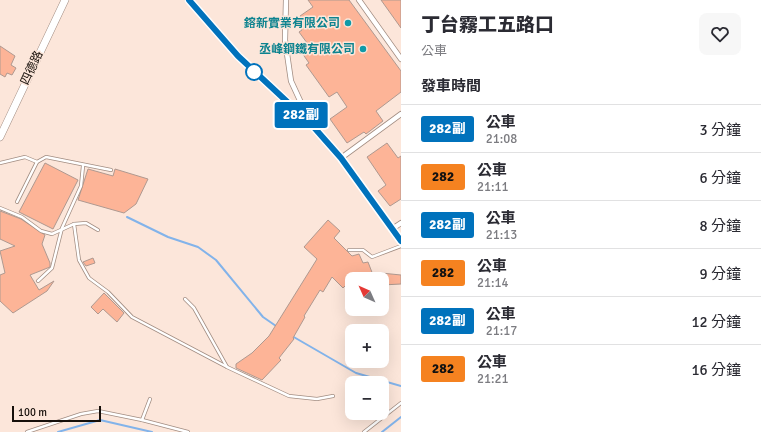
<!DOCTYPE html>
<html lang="zh-TW">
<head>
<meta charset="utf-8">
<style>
  body { margin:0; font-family:Signika,"Noto Sans TC",sans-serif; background:#f7f7f7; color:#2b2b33; height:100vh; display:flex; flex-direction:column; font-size:15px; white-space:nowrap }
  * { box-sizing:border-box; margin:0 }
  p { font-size:13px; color:#7c7c81 }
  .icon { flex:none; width:22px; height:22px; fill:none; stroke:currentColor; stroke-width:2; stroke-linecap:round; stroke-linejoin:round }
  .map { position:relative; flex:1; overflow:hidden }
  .sheet { display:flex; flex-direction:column; background:#fff; width:360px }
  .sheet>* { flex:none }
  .badge { padding:0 8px; border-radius:3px; font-size:14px; line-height:26px }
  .needle { width:26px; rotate:315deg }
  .tools { position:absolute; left:345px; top:272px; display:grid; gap:8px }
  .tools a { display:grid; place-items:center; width:44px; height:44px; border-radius:8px; background:#fff; box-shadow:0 4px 16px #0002; font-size:20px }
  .scale { position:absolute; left:12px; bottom:10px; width:89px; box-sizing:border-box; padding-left:4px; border:2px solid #160f0a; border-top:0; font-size:11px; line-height:14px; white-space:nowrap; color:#160f0a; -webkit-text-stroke:3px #fce6da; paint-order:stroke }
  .map>.badge { position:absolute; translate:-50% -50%; box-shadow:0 0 0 2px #fff }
  h2 { padding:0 20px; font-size:15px; line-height:36px }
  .round { display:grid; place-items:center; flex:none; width:42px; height:42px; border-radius:8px; background:#f7f7f7 }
  .overview { display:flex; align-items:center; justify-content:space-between; height:68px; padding:0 20px }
  h1 { font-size:19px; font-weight:800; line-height:30px }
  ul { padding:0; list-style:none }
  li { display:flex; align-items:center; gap:12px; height:48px; padding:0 20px; border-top:1px solid #e1e1e2 }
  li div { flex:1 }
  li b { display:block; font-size:15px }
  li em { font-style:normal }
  li .badge { min-width:44px; font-weight:700; text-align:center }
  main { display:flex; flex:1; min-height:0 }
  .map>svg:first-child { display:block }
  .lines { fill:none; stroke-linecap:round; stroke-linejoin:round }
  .stream { stroke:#82b3ea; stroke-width:2 }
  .building { fill:#fdb497; stroke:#af9990 }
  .lane-casing { stroke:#a28d82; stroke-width:4 }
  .street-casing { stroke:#a28d82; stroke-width:6 }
  .secondary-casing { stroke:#a28d82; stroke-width:8 }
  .lane { stroke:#fff; stroke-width:2.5 }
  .street { stroke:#fff; stroke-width:4.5 }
  .secondary { stroke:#fff; stroke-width:7 }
  .line-casing { stroke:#fff; stroke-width:9 }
  .line { stroke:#0072bc; stroke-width:6 }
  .culture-dot { fill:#0f9aa8; stroke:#fce6da; stroke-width:1.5 }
  .stop-dot { fill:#fff; stroke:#0072bc; stroke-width:2 }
  .labels { text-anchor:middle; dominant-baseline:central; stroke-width:3; stroke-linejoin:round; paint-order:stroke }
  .culture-label { font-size:12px; font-weight:bold; fill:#0d838f; stroke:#fce6da; text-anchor:end }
  .street-label { font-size:12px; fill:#160f0a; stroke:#fce6da }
</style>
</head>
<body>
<main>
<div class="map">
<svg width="401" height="432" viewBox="0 0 401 432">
  <rect width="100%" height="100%" fill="#fce6da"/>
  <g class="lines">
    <g class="stream">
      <path d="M127 217 168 237 198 247 216 260 263 317 276 326"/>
      <path d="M292 336 356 373 401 386"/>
      <path d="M58 432 100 420 152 432"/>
      <path d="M382 432 401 417"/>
    </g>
  </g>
  <g class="building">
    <path d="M308 0H349L401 71V92L376 111 383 121 366 134 364 132 347 143 330 119 347 107 337 92 329 97 306 65 309 63 302 53 310 47 299 32 302 30 299 26 304 23 300 16 313 7Z"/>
    <path d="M381 0H401V28Z"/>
    <path d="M0 46 15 56 11 65 16 68 12 75 7 73 5 77 0 74Z"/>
    <path d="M387 143 398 158 401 156V199L390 206 378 191 386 185 367 157Z"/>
    <path d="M45 163 78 180 53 229 19 212Z"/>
    <path d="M88 169 113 176 115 169 148 179 136 204 124 213 78 200Z"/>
    <path d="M0 211 21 219 45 235 42 244 50 263V267L30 275 39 290 54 281 47 291 13 313 0 301V275L5 273 0 251 15 246 0 239Z"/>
    <path d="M328 220 340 231 334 238 352 256 359 254 363 263 368 262 373 275 369 276 381 273 401 275V284L382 285V279H357L356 275 343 288 332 277 323 292 320 290 304 316 305 317 293 338 294 339 279 358 281 360 262 380 236 368V364L252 353 269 336 317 259 304 247Z"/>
    <path d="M93 258 95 263 86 266 83 262Z"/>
    <path d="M104 293 124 313 117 322 103 309 98 314 91 307Z"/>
  </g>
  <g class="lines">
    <defs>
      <g id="lane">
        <path d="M0 163 25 157 37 162"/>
        <path d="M17 202 37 162 46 157 111 170"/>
        <path d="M0 208 22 217 41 231 52 234 74 224 79 260 89 278 108 292 132 317 227 367 289 396 317 399 333 396"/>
        <path d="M74 224 86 223 98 230"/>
        <path d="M349 250H363L372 257 401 246"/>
        <path d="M38 281 52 268 62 228 81 186 83 166"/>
        <path d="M185 299 194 308 227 367"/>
        <path d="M142 420 150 399"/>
        <path d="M27 432 81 414 98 411 142 420 188 432"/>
        <path d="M364 432 401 403"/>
      </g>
      <g id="street">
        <path d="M286 0 285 40 291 81 309 120"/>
        <path d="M359 0 401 59"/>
        <path d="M341 158 401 114"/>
        <path d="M392 229 401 223"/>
      </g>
      <g id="secondary">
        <path d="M189 0 238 56 311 124 341 158 401 241"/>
        <path d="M0 137 65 0"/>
      </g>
    </defs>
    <use href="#lane" class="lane-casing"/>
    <use href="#street" class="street-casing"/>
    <use href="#secondary" class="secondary-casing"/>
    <use href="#lane" class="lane"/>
    <use href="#street" class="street"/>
    <use href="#secondary" class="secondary"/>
  </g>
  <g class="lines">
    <defs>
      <path id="line" d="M189 0 238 56 311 124 341 158 401 241"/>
    </defs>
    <use href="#line" class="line-casing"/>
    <use href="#line" class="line"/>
  </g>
  <g class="culture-dot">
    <circle cx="348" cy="23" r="4"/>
    <circle cx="363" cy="49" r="4"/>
  </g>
  <circle class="stop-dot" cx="254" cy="72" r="8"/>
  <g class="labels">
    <g class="culture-label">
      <text x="340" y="23">鎔新實業有限公司</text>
      <text x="355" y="49">丞峰鋼鐵有限公司</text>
    </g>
    <g class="street-label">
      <text transform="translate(32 68) rotate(-65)">四德路</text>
    </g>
  </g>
</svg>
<div class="tools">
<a><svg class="needle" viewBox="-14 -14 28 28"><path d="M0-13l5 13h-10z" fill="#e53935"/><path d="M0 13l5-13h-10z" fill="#7c7c81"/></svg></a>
<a>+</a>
<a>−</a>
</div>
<div class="scale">100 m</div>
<b class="badge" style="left:301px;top:115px;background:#0072bc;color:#fff">282副</b>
</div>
<section class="sheet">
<div class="overview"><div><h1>丁台霧工五路口</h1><p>公車</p></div><a class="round"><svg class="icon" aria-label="heart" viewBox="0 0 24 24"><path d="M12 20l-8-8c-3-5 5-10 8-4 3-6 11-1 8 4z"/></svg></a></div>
<h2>發車時間</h2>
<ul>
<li><span class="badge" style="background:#0072bc;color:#fff">282副</span><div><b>公車</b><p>21:08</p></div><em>3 分鐘</em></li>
<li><span class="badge" style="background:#f58220;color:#111">282</span><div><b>公車</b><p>21:11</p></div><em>6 分鐘</em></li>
<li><span class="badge" style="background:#0072bc;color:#fff">282副</span><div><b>公車</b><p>21:13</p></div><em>8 分鐘</em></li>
<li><span class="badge" style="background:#f58220;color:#111">282</span><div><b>公車</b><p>21:14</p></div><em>9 分鐘</em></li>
<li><span class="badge" style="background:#0072bc;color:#fff">282副</span><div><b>公車</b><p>21:17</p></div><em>12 分鐘</em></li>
<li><span class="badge" style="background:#f58220;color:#111">282</span><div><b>公車</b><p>21:21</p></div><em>16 分鐘</em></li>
</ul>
</section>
</main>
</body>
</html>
